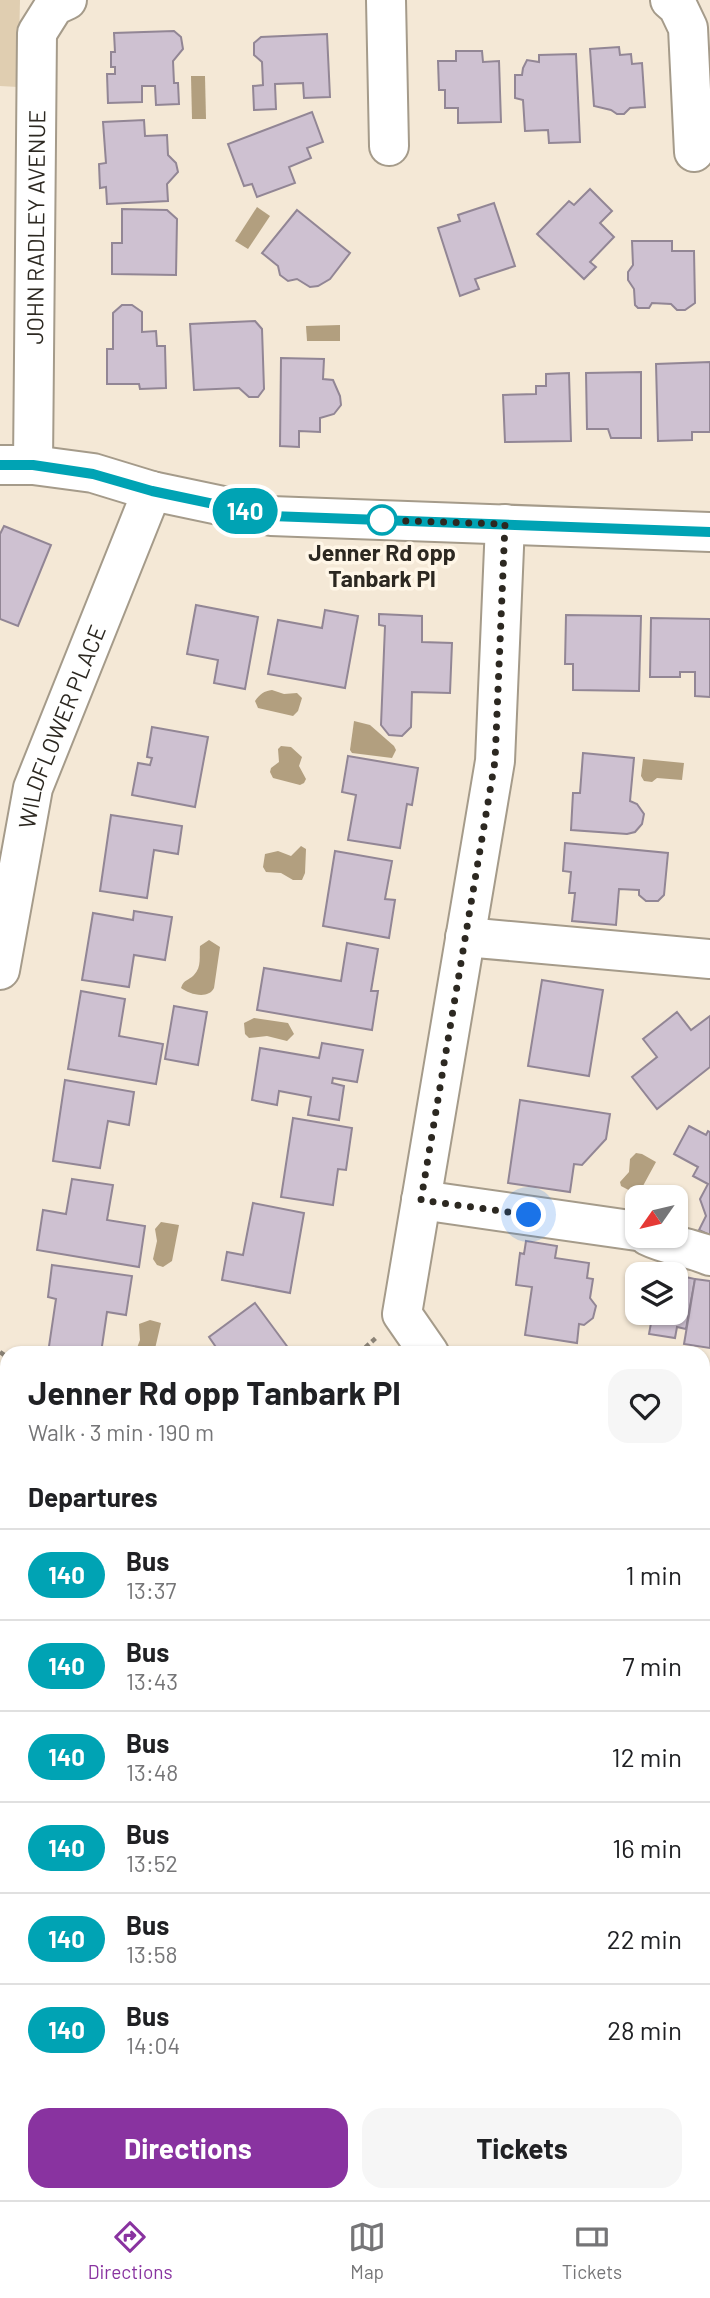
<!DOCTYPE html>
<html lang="en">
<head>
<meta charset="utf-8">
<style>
  body { margin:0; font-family:Barlow,sans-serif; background:#f6f6f6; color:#202124; height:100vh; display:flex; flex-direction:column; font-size:26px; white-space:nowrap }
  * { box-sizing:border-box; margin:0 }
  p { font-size:23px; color:#757577 }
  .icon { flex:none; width:38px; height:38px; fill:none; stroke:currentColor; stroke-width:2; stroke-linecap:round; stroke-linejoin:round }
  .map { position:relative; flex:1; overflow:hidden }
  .panel { position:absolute; left:0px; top:1346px; width:710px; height:856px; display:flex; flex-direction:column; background:#fff; border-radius:21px 21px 0 0; box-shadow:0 2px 5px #0004 }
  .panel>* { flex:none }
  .badge { padding:0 14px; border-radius:23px; font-size:24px; line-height:46px }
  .needle { width:46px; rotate:236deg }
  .buttons { position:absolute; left:625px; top:1185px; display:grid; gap:14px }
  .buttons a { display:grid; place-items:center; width:63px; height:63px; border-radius:14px; background:#fff; box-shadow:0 2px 5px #0004; font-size:35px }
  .you { position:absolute; width:35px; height:35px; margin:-18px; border:5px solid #fff; border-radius:50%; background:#1a73e8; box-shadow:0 0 0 10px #1a73e833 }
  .map>.badge { position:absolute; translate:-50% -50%; box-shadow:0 0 0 4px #fff }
  h2 { padding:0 28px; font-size:26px; line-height:63px }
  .round { display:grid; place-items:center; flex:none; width:74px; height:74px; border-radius:21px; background:#f6f6f6 }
  .overview { display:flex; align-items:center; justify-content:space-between; height:119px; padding:0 28px }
  h1 { font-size:33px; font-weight:700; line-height:52px }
  .cta { display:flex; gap:14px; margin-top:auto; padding:14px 28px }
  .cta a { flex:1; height:80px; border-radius:21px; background:#8933a0; color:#fff; font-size:28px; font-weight:700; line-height:80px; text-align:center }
  .cta a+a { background:#f6f6f6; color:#202124 }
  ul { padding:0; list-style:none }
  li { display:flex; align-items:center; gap:21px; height:91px; padding:0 28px; border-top:2px solid #e0e0e0 }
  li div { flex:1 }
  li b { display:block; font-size:26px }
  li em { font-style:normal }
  li .badge { min-width:77px; font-weight:700; text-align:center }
  .dock { display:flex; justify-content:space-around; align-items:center; height:98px; border-top:2px solid #e0e0e0; background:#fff; font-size:19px; color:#757577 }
  .dock a { display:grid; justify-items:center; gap:4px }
  .dock .on { color:#8933a0 }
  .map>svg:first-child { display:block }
  .green { fill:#e0ceb1 }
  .water { fill:#b29f7f }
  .building { fill:#cec1d1; stroke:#928695; stroke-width:2 }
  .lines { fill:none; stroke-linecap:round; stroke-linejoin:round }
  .minor-casing { stroke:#a59b8a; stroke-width:42 }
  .major-casing { stroke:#8d670c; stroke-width:42 }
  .path { stroke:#8a8276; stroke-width:4.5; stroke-dasharray:5 3.5; stroke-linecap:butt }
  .minor { stroke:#fff; stroke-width:38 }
  .major { stroke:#dab866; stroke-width:38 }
  .line-casing { stroke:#fff; stroke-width:16 }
  .line { stroke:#00a3b4; stroke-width:10 }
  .walk { stroke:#2c2821; stroke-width:7; stroke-dasharray:0 12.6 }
  .stop-dot { fill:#fff; stroke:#00a3b4; stroke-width:3.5 }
  .labels { text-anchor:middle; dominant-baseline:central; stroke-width:7; stroke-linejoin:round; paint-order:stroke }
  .street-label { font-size:23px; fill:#2c2821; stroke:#fff6e7 }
  .stop-label { font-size:23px; font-weight:bold; fill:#2c2821; stroke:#fff6e7 }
</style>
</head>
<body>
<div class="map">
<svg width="710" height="2200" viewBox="0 0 710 2200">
  <rect width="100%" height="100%" fill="#f4e8d6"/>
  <path class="green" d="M0 0H20L18 87 0 86Z"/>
  <g class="water">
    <path d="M191 76H205L206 119H192Z"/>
    <path d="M257 207 270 216 248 249 235 241Z"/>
    <path d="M340 325V341H307L306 326Z"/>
    <path d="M272 690 284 694 297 693 302 698 298 711 293 716 258 708 255 701C260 694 264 691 272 690Z"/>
    <path d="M354 721 370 725 394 746 396 750 392 758 352 753 350 750Z"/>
    <path d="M281 746 291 747 302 757 299 766 306 779 304 783 300 785 273 778 270 772 271 768 279 762 278 749Z"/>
    <path d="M643 759 684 763 682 780 657 778 652 782 644 781 641 776Z"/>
    <path d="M301 846 306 849 305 873 302 880H293L281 873 266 872 263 867 265 854 278 851 291 856Z"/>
    <path d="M209 940 220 947 214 988C208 1000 189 994 181 988 184 979 188 981 194 975 202 967 199 956 200 946Z"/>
    <path d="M254 1018 288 1023 294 1034 287 1041 267 1036 249 1038 245 1034 244 1023Z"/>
    <path d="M636 1153 642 1154 656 1162 638 1195 621 1186 620 1182 629 1172 630 1159Z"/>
    <path d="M161 1222 179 1225 172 1261 163 1267 157 1265 153 1259 157 1241 155 1229Z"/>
    <path d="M150 1320 161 1323 154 1353H135L140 1340 139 1324Z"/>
  </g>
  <g class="building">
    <path d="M174 31 181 37 183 49 173 61 174 83H178L179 104 156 105 155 86H142V102L108 103 107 74H115V67H111V52H115L114 33Z"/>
    <path d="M327 34 330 97 304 98 303 83 275 84 276 109 254 110 253 86 263 85 262 62 254 55V43L261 37Z"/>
    <path d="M619 47 620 55 631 54 632 64 642 63 645 107 630 108 624 114H617L611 110 594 106 590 49Z"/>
    <path d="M456 51H482L483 62 499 61 501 122 458 123V108H445V90H439L438 61H456Z"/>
    <path d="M576 54 580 142 549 143 548 130 525 131 523 100 515 98V75H522L523 68 527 60 539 62V55Z"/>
    <path d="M312 112 323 142 307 148 311 158 289 167 295 183 257 197 252 184 244 186 228 144Z"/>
    <path d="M144 120 145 136 167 135 168 155 176 163 178 172 167 184 168 201 107 204 106 187 100 188 99 164 106 163 103 122Z"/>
    <path d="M590 189 612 211 600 223 614 237 590 262 596 267 584 279 537 234 569 201 574 205Z"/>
    <path d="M494 203 515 266 475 279 479 289 460 296 438 228 460 221 458 215Z"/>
    <path d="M122 209 167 210 177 219 176 275 112 274V243H122Z"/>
    <path d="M297 210 350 253 330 279 318 286 310 287 297 279 288 281 280 275 278 266 262 253Z"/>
    <path d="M632 241H672V251H694L695 303 685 310H677L671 304 652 303 649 308H638L635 305 634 289 628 280V272L633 265Z"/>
    <path d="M122 305H132L142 312V332L156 331 157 346H165L166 388 140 389 139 384H107V349H113V313Z"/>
    <path d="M255 321 262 329 264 389 258 397H249L239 388 194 390 190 324Z"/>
    <path d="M281 358 324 359 323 379 333 380 340 396 341 405 334 414 320 418V432L299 431V447L280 446Z"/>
    <path d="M710 362V432H692V440L658 441 656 364Z"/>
    <path d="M641 372V438H611L608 429H587L586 373Z"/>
    <path d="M569 373 571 441 505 442 503 395 536 394V386H546V374Z"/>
    <path d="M4 526 51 545 18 626 0 619V534Z"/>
    <path d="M196 605 258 617 245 689 214 683 218 660 187 654Z"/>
    <path d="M325 610 358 616 345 688 268 674 278 620 322 628Z"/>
    <path d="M379 614 422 616V642L452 643 450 693 412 692 411 727 402 736 389 735 381 725 385 626 379 625Z"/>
    <path d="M566 615 641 616 639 691 573 690V664H565Z"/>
    <path d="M651 618 710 619V697L695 696V672H680V677H650Z"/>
    <path d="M152 727 208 737 195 807 132 795 138 763 150 765 152 758 147 757Z"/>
    <path d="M583 753 634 758 630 801 637 804 644 814 642 824 635 832 627 834 571 830 573 793H580Z"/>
    <path d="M348 756 418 768 412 805 407 804 400 848 348 840 356 795 342 792Z"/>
    <path d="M111 815 182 826 178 854 154 850 147 898 100 891Z"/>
    <path d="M565 843 668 853 664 895 658 901H646L639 895V890L619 889 616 925 572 921 575 893H569L571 872 563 871Z"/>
    <path d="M335 851 392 861 385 899 395 900 389 938 323 926Z"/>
    <path d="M134 911 172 917 165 960 134 955 129 987 82 980 93 913 133 920Z"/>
    <path d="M347 943 378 949 371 991H378L372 1030 257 1010 264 968 341 981Z"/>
    <path d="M542 980 603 990 589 1076 528 1066Z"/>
    <path d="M81 991 125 999 119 1036 163 1044 156 1084 68 1069Z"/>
    <path d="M174 1006 207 1012 198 1065 165 1059Z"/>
    <path d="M677 1012 691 1030 710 1016V1067L657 1109 632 1077 657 1057 643 1039Z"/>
    <path d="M322 1043 363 1050 357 1082 333 1078 332 1083 344 1086 339 1120 308 1115 311 1097 279 1091 277 1105 252 1100 260 1048 319 1058Z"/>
    <path d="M65 1080 134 1092 129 1125 108 1121 100 1168 53 1161Z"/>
    <path d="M520 1100 610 1114 606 1139 582 1165 574 1164 570 1192 508 1183Z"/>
    <path d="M293 1118 352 1128 346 1170 338 1169 333 1205 281 1197Z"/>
    <path d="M689 1126 706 1135 708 1131 710 1132V1235L699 1230 706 1216 700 1199 708 1184 693 1176 698 1167 674 1154Z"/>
    <path d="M72 1179 113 1185 107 1220 145 1226 139 1267 37 1250 43 1210 66 1214Z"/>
    <path d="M253 1203 304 1213 290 1293 222 1280 227 1252 243 1255Z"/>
    <path d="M526 1241 557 1246 555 1258 589 1263 587 1278 593 1279 590 1298 596 1306 593 1318 584 1325 579 1324 577 1343 525 1335 532 1287 516 1285 520 1253 524 1254Z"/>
    <path d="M52 1265 132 1276 126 1315 107 1312 101 1353H48L56 1299 48 1297Z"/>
    <path d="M676 1275 695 1279 686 1329 677 1327 675 1338 649 1334 651 1323 643 1322 645 1312H676Z"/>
    <path d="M695 1279 710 1281V1348L684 1344Z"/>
    <path d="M255 1303 292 1353H220L209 1337Z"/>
    <path d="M704 1393 710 1394V1460L704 1459Z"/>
    <path d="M2 1400 7 1410V1483L0 1468V1401Z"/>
    <path d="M704 1496 710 1497V1567L704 1566Z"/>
    <rect x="0" y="1549" width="7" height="77"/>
    <rect x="0" y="1810" width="7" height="70"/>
    <rect x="0" y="1965" width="7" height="57"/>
    <path d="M329 2194H380V2200H301L329 2199Z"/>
    <path d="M457 2194H492L507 2200H455Z"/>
  </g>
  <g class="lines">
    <defs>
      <g id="minor">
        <path d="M386 0 389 146"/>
        <path d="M670 0 678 7 688 28 694 152"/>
        <path d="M0 465H33L93 473 152 491 271 516 710 532"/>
        <path id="s1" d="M33 465 37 33 54 6 67 0"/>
        <path d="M465 937 710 959"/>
        <path id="s2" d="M0 970 33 788 152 491"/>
        <path d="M421 1200 637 1231"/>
        <path d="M648 1236C668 1246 690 1247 710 1256"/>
        <path d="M429 1353 402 1314 495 761 505 524"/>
        <path d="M0 1706 7 1705"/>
        <path d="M0 2115H7"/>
        <path d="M704 2184 710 2187"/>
      </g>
      <g id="major">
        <path d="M704 2150 710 2129"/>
        <path d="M687 2200 689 2194"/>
      </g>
    </defs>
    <use href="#minor" class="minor-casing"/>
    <use href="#major" class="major-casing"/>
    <g class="path">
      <path d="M0 1352 7 1357"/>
      <path d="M359 1353 377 1337"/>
      <path d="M704 1797 710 1798"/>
    </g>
    <use href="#minor" class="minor"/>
    <use href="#major" class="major"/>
  </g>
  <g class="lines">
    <defs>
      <path id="line" d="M0 465H33L93 474 152 491 271 516 710 532"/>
    </defs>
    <use href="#line" class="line-casing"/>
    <use href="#line" class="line"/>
    <path class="walk" d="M382 520H375L505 524 495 761 421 1200 529 1215"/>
  </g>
  <circle class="stop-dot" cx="382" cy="520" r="14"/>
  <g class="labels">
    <g class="street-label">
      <text stroke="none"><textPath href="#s1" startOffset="238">JOHN RADLEY AVENUE</textPath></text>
      <text stroke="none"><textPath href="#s2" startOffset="252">WILDFLOWER PLACE</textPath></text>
    </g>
    <g class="stop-label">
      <text x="382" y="552">Jenner Rd opp<tspan x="382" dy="26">Tanbark Pl</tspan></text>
    </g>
  </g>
</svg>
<div class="buttons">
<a><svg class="needle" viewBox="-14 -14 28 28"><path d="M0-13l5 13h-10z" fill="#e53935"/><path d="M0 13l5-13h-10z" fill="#757577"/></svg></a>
<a><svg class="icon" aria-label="layers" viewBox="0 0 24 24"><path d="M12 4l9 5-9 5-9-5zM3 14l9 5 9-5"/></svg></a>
</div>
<div class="you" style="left:529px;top:1215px"></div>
<b class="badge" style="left:245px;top:511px;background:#00a3b4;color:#fff">140</b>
<section class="panel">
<div class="overview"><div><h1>Jenner Rd opp Tanbark Pl</h1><p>Walk · 3 min · 190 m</p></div><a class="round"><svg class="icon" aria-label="heart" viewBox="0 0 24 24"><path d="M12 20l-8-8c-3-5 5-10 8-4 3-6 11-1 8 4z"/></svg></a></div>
<h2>Departures</h2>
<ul>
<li><span class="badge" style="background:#00a3b4;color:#fff">140</span><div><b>Bus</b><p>13:37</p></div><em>1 min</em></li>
<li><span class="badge" style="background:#00a3b4;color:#fff">140</span><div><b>Bus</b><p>13:43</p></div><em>7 min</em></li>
<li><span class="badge" style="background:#00a3b4;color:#fff">140</span><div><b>Bus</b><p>13:48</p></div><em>12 min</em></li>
<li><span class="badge" style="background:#00a3b4;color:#fff">140</span><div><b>Bus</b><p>13:52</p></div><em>16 min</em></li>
<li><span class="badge" style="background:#00a3b4;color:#fff">140</span><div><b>Bus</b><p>13:58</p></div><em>22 min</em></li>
<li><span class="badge" style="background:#00a3b4;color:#fff">140</span><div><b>Bus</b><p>14:04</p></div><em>28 min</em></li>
</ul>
<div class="cta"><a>Directions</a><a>Tickets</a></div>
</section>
</div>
<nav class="dock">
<a class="on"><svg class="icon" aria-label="directions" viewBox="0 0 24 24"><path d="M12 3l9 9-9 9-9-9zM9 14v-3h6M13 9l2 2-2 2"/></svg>Directions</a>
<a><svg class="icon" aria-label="map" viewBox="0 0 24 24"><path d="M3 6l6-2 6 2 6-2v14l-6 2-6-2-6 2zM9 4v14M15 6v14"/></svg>Map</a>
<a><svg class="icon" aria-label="tickets" viewBox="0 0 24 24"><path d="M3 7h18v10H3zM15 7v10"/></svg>Tickets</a>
</nav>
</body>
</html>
